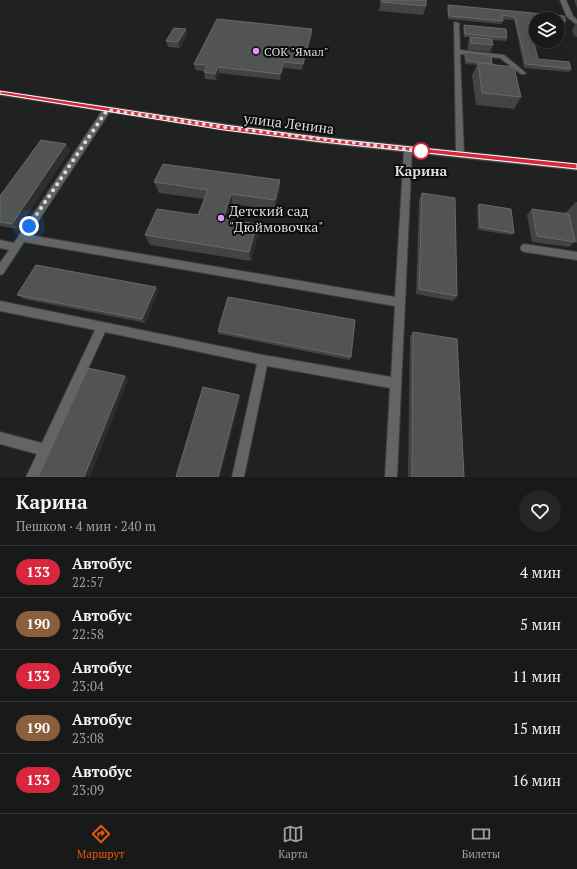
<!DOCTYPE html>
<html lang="ru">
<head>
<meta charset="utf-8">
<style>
  body { margin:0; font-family:"PT Serif",serif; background:#242725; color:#f1f3f6; height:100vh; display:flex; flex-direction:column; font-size:15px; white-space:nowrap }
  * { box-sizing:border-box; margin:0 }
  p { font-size:13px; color:#9ea1a2 }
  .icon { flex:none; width:22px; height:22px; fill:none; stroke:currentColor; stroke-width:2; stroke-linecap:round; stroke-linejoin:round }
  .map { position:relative; height:477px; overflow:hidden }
  .drawer { display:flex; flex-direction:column; background:#171a18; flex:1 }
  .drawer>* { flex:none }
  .badge { padding:0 8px; border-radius:13px; font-size:14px; line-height:26px }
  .tools { position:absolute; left:529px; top:12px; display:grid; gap:8px }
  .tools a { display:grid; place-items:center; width:36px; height:36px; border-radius:50%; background:#171a18; box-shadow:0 4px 16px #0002,0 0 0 1px #363837; font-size:20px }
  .you { position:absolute; width:20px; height:20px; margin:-10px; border:3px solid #fff; border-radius:50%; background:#1a73e8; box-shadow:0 0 0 6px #1a73e833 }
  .map>.badge { position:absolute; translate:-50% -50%; box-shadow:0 0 0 2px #fff }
  .round { display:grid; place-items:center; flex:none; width:42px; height:42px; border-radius:21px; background:#242725 }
  .summary { display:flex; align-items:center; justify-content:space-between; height:68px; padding:0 16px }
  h1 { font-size:19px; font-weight:700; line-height:30px }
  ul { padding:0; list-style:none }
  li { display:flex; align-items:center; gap:12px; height:52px; padding:0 16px; border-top:1px solid #363837 }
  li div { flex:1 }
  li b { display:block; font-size:15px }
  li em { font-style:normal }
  li .badge { min-width:44px; font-weight:700; text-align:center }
  .tabs { display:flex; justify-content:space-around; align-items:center; height:56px; border-top:1px solid #363837; background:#171a18; font-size:11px; color:#9ea1a2 }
  .tabs a { display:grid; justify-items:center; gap:2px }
  .tabs .on { color:#ea580c }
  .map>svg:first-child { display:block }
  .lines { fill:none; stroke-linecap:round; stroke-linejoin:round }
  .lane-casing { stroke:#3c3e3d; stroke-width:2 }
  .secondary-casing { stroke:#3c3e3d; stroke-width:2 }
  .lane { fill:#626564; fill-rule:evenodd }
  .secondary { fill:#626564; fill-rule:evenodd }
  .wall { fill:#414443 }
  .shaded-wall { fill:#2c2f2e }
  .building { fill:#515453; stroke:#676a69 }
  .line { fill:#d7263d; stroke:#fff }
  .walk { stroke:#dcdedd; stroke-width:4; stroke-dasharray:0 7.2 }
  .poi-dot { fill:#db99f5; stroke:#0a0b0a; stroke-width:1.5 }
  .stop-dot { fill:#fff; stroke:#d7263d; stroke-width:2 }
  .labels { text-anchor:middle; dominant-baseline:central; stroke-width:4; stroke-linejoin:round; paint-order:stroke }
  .far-poi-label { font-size:12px; fill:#dcdedd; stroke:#0a0b0a; text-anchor:start }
  .street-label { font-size:14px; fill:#dcdedd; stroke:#0a0b0a }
  .stop-label { font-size:14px; font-weight:bold; fill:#dcdedd; stroke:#0a0b0a }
  .poi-label { font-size:14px; fill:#dcdedd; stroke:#0a0b0a; text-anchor:start }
</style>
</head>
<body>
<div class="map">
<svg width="577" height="477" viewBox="0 0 577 477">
  <rect width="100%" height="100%" fill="#1f2220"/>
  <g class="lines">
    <defs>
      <g id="lane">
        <path d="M560 0H566L573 16 577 20V25L567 17Z"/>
        <path d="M454 22 459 23 460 50 504 55 526 73 525 74H521L500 58 460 54 464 155 460 158 456 155Z"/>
        <path d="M104 108H107L111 110 29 235 395 297 404 150 408 147 411 148 412 150 397 477H385L390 388 267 366 244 477H232L257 364 105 332 38 477H26L37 454 0 444V432L42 443 95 330 0 311V301L263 355 391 377 395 306 24 242 3 274 0 275V263L9 250 0 248V240L14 243Z"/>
        <path d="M525 244 577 252V260L525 252 522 251 520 248 522 245Z"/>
      </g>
      <path id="secondary" d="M0 91 224 124 323 137 577 164V170L323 143 224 130 0 95Z"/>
    </defs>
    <use href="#lane" class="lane-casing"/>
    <use href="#secondary" class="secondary-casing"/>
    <use href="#lane" class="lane"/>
    <use href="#secondary" class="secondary"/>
  </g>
  <g class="wall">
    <path d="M381 0H426V6L423 15 379 11Z"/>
    <path d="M574 0H577V8Z"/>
    <path d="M448 5 564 16 566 21 564 24H558V19H536V27H530L538 59 569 62 571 69 569 72 524 68 514 20 502 19 503 21 501 24 448 19 447 9Z"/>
    <path d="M576 23 577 24V37L574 36 572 30Z"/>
    <path d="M464 25 507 38 506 41 492 40 493 45 490 52 468 50V43L470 37H464L463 28Z"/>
    <path d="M186 29 187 35 180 48 168 47 166 41Z"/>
    <path d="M312 35 302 70 284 68 280 80 219 73 216 80 205 79 204 72V71L195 70 194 64Z"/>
    <path d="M465 52 492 64V65L521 97 514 109 476 105 472 75 477 65 465 64 464 55Z"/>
    <path d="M66 144 70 150 18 229 0 226V196Z"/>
    <path d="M280 180V191L275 210 233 204 228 220 257 224 258 234 251 261 150 245 145 235 198 215 204 199 159 193 154 182Z"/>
    <path d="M422 193 457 296 453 301 416 294 419 199Z"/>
    <path d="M576 202H577V243L574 242 569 247 532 242 527 215 532 209 564 214Z"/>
    <path d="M479 204 514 233 511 235 478 230 477 207Z"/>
    <path d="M156 287 158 291 146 323 24 299 17 295Z"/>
    <path d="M218 331 351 357 350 360 219 334Z"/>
    <path d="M413 332 464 477H408L410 336Z"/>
  </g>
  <g class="shaded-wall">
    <path d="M186 29 187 35 180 48 178 42Z"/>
    <path d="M312 29V35L302 70 303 64Z"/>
    <path d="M284 62V68L280 80V74Z"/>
    <path d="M218 67 219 73 216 80 215 74Z"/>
    <path d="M66 144 70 150 18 229 12 224Z"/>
    <path d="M280 180V191L275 210V200Z"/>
    <path d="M231 194 233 204 225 229 223 219Z"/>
    <path d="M257 224 258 234 251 261 249 252Z"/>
    <path d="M156 287 158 291 146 323 142 319Z"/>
    <path d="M125 376 129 378 90 477H84Z"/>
    <path d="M239 395 241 397 220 477H218Z"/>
  </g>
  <g class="building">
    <path d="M381 0H426V6L381 2Z"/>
    <path d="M448 5 564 16 566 21H558V19H536V24L529 23 538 59 569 62 571 69 526 64 515 17 502 15 503 21 449 16Z"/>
    <path d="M217 19 312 29 303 64 284 62 280 74 218 67 215 74 204 72 207 65 194 64Z"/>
    <path d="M464 25 506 29 507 38 465 34Z"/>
    <path d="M174 28 186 29 178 42 166 41Z"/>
    <path d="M470 37 492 39 493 45 471 43Z"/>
    <path d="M465 52 491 55 492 64 467 61Z"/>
    <path d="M478 63 514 67 521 97 482 93Z"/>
    <path d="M41 140 66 144 12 224 0 222V196Z"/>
    <path d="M163 164 280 180 275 200 231 194 223 219 257 224 249 252 145 235 157 209 198 215 208 190 154 182Z"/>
    <path d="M422 193 455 198 457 296 419 289Z"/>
    <path d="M479 204 511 209 514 233 480 227Z"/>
    <path d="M532 209 569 214 575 242 537 236Z"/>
    <path d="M36 265 156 287 142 319 17 295Z"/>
    <path d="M228 297 355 320 351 357 218 331Z"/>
    <path d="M413 332 457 339 464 477H412Z"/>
    <path d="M88 368 125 376 84 477H38Z"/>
    <path d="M203 387 239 395 218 477H176Z"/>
  </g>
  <path class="line" d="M0 91 224 125 323 138 577 164V169L323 142 224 130 0 94Z"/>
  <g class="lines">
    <path class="walk" d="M29 226 107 110 224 127 421 151"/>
  </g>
  <g class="poi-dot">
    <circle cx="256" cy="51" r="4"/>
    <circle cx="221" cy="218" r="4"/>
  </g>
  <circle class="stop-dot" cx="421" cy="151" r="8"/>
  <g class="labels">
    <g class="far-poi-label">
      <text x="264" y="51">СОК "Ямал"</text>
    </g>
    <g class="street-label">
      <text transform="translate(289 123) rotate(7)">улица Ленина</text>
    </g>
    <g class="stop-label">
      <text x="421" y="170">Карина</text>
    </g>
    <g class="poi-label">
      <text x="229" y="210">Детский сад<tspan x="229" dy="16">"Дюймовочка"</tspan></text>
    </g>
  </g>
</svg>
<div class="tools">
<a><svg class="icon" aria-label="layers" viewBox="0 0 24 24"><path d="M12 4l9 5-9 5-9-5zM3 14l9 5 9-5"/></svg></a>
</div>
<div class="you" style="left:29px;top:226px"></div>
</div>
<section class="drawer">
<div class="summary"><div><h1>Карина</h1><p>Пешком · 4 мин · 240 m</p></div><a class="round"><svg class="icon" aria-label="heart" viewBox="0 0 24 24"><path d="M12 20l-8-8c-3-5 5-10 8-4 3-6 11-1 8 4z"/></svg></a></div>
<ul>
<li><span class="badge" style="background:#d7263d;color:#fff">133</span><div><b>Автобус</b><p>22:57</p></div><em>4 мин</em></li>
<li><span class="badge" style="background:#8b5e3c;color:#fff">190</span><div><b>Автобус</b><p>22:58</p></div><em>5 мин</em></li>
<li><span class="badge" style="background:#d7263d;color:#fff">133</span><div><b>Автобус</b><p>23:04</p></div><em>11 мин</em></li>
<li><span class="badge" style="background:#8b5e3c;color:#fff">190</span><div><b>Автобус</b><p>23:08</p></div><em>15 мин</em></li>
<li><span class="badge" style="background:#d7263d;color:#fff">133</span><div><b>Автобус</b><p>23:09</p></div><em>16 мин</em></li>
</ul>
</section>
<nav class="tabs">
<a class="on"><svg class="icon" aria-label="directions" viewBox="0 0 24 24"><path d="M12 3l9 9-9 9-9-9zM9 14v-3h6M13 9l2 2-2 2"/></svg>Маршрут</a>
<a><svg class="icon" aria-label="map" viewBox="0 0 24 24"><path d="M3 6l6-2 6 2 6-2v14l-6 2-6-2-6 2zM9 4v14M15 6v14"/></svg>Карта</a>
<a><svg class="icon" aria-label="tickets" viewBox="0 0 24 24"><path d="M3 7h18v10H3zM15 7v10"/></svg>Билеты</a>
</nav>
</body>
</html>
